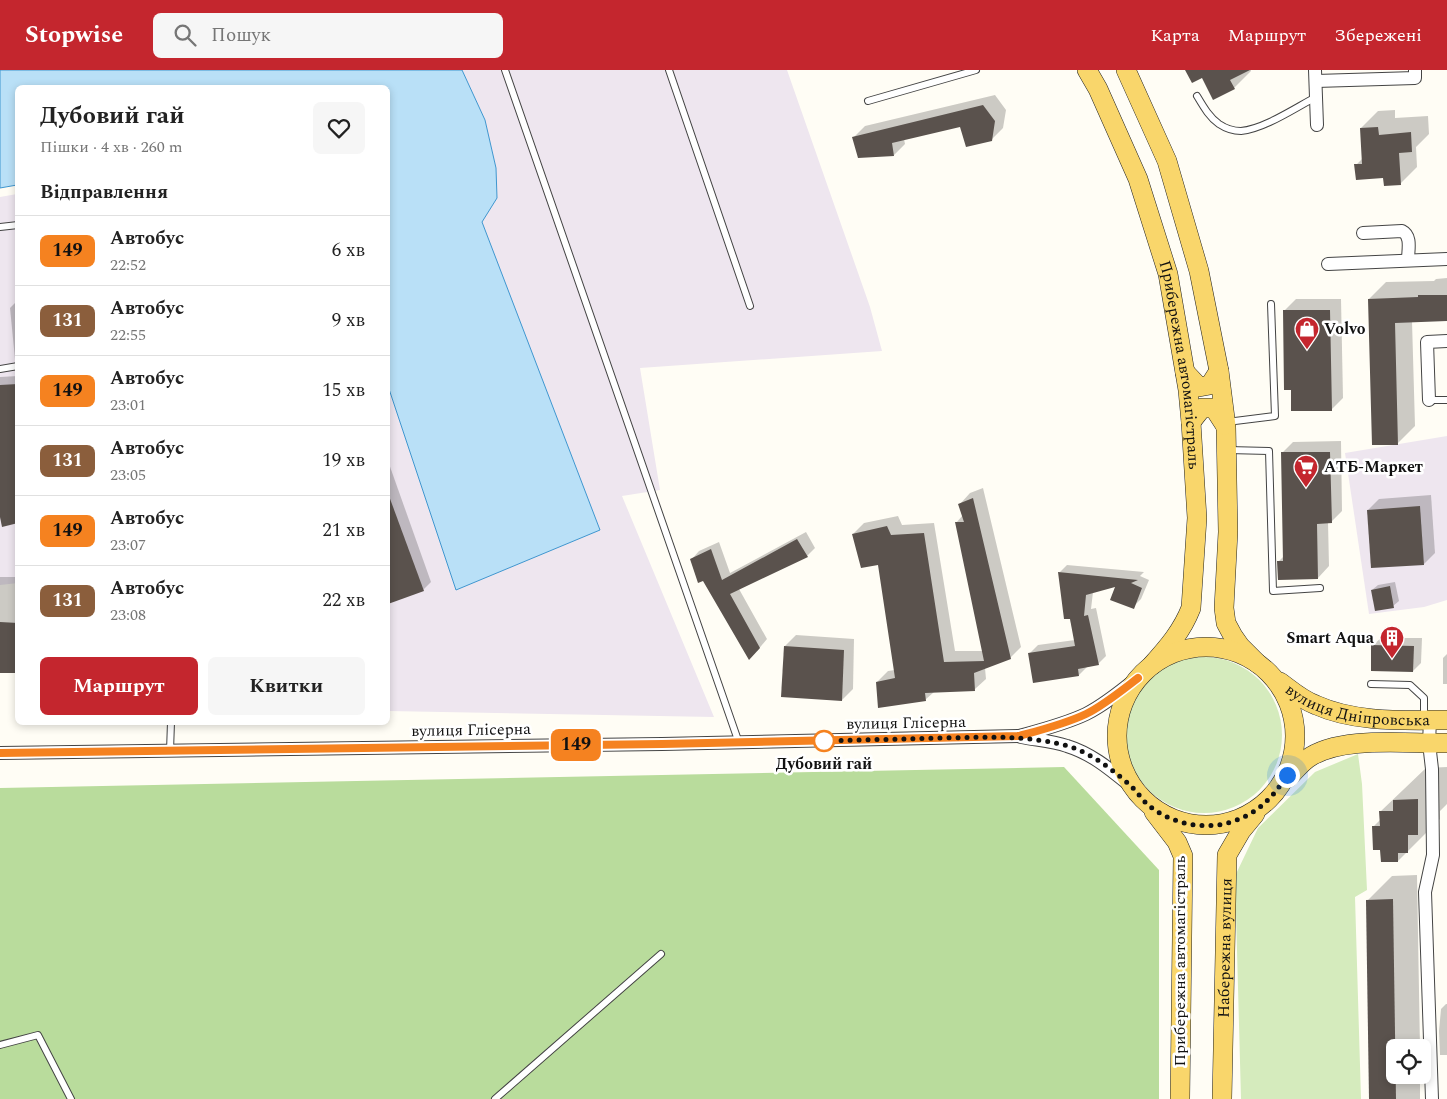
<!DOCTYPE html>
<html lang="uk">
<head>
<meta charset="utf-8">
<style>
  body { margin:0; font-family:Spectral,serif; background:#f6f6f6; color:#222; height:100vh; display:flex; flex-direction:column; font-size:19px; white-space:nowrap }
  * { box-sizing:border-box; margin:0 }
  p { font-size:16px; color:#767676 }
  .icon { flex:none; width:28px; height:28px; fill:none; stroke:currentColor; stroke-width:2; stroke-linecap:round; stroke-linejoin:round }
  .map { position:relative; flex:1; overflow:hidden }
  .details { position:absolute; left:15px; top:15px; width:375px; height:640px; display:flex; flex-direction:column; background:#fff; border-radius:8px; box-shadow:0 2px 8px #0003 }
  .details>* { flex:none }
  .badge { padding:0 10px; border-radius:8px; font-size:18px; line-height:32px }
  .controls { position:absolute; left:1386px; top:969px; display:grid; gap:10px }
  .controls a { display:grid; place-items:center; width:45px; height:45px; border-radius:8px; background:#fff; box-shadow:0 2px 8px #0003; font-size:25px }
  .you { position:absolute; width:25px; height:25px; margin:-12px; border:4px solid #fff; border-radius:50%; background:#1a73e8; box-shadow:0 0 0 8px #1a73e833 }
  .map>.badge { position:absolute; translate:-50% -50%; box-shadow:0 0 0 2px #fff }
  h2 { padding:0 25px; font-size:19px; line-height:45px }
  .round { display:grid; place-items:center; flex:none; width:52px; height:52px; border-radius:8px; background:#f6f6f6 }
  .head { display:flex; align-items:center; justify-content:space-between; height:85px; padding:0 25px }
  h1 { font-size:24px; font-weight:700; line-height:38px }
  .button { display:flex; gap:10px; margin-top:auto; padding:10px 25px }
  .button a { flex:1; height:58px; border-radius:8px; background:#c4262e; color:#fff; font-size:20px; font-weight:700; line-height:58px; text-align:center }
  .button a+a { background:#f6f6f6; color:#222 }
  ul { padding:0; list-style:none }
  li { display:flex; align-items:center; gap:15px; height:70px; padding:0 25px; border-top:1px solid #e0e0e0 }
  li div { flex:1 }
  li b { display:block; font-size:19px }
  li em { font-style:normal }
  li .badge { min-width:55px; font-weight:700; text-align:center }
  header { display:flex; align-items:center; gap:30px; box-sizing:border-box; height:70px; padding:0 25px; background:#c4262e; color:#fff }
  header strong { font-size:24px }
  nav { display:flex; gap:28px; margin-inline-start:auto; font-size:18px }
  .search { width:350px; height:45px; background:#f6f6f6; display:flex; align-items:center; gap:12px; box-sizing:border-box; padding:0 18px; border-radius:8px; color:#767676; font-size:19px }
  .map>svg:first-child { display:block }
  .industrial { fill:#eee6ef }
  .green { fill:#d5ebbd }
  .forest { fill:#b9dc9c }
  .water { fill:#b9e0f7; stroke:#3f96cf }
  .shadow { fill:#0003 }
  .building { fill:#5a524d }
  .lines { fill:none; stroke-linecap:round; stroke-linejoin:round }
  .service-casing { stroke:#444; stroke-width:8 }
  .minor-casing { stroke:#444; stroke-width:14 }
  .primary-casing { stroke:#222; stroke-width:20 }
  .service { stroke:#fff; stroke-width:6 }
  .minor { stroke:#fff; stroke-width:12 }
  .primary { stroke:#f9d66b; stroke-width:19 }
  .line-casing { stroke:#fff; stroke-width:11 }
  .line { stroke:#f58220; stroke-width:8 }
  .walk { stroke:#111; stroke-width:5; stroke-dasharray:0 9 }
  .stop-dot { fill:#fff; stroke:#f58220; stroke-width:2.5 }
  .labels { text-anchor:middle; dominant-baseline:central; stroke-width:5; stroke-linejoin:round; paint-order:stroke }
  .poi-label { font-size:16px; font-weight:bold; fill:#111; stroke:#fff; text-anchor:start }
  .street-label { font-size:16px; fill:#111; stroke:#fff }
  .stop-label { font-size:16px; font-weight:bold; fill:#111; stroke:#fff }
</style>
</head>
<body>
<header>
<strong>Stopwise</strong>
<div class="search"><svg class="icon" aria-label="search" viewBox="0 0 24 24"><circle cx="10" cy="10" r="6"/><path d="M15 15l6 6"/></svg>Пошук</div>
<nav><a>Карта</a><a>Маршрут</a><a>Збережені</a></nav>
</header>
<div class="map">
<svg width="1447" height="1029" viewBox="0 0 1447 1029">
  <rect width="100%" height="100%" fill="#fffdf5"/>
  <g class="industrial">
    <path d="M462 0H787L870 237 882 281 640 298 660 420 622 426 714 647 388 641V196L497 128 496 98 485 50Z"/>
    <path d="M17 124 18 513 0 515V127Z"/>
    <path d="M1447 366V530L1424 537 1369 544 1345 383Z"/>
  </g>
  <g class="green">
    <circle cx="1204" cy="665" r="78"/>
    <path d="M1358 684 1362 714 1367 820 1355 827 1361 1029H1241L1235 806 1258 758 1315 702Z"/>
  </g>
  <path class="forest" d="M1064 697 1159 800V1029H0V718Z"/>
  <path class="water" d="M0 0H462L485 50 496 98 497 128 482 152 600 460 456 520 388 316V18H18L17 115 0 118Z"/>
  <g class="shadow">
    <path d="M1186 0H1251V1L1234 18Z"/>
    <path d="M995 25 1006 40 1003 58 991 70 961 55 904 69 905 74 894 85 854 67 865 56Z"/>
    <path d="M1395 40V48L1428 46 1429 64 1416 77 1417 97 1400 114 1356 95 1363 88 1361 58 1378 41Z"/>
    <path d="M1447 208V249L1412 251 1415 356 1398 373 1369 229 1386 212 1434 211 1436 209Z"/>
    <path d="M1296 229H1341L1343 328 1331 340 1292 318 1284 241Z"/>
    <path d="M18 230V288L15 289 10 238Z"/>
    <path d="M18 306V452L0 442V307Z"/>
    <path d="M1341 371 1342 441 1331 452H1328L1329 496 1318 508 1278 492 1284 486 1282 383 1293 372Z"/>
    <path d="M388 391 431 512 423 520 388 532Z"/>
    <path d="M983 418 1021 577 1010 588 985 598 986 609 975 619 934 622 925 630 877 612 888 601 895 600 879 493 853 464 864 453 898 446 902 455 934 453 955 581H983L956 453 963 445 960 434 970 423Z"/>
    <path d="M1431 425 1435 483 1424 494 1368 440 1379 429Z"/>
    <path d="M806 462 815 478 807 486 739 519 767 569 757 581 692 489 699 481 719 472 730 503Z"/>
    <path d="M1067 495 1144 502 1140 506 1149 510 1141 529 1133 537 1117 516 1093 522 1091 539 1096 538 1106 586 1098 594 1087 597 1079 605 1030 583 1038 575 1075 570 1059 503Z"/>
    <path d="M0 507H17L18 602 0 601Z"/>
    <path d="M1395 512 1399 531 1393 536 1372 520 1378 515Z"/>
    <path d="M796 565 854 569 853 619 842 630 785 576Z"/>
    <path d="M1381 568H1422L1421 593 1413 601 1372 576Z"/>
    <path d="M1447 584V614H1443V588Z"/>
    <path d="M1447 697V734L1440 741V749L1398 791 1382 779 1373 757 1381 749V741L1426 698Z"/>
    <path d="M1417 805 1420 978H1395V1005H1420V1029H1370L1368 830 1392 806Z"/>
    <path d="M1446 934H1447V985H1440L1439 961 1441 939Z"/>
  </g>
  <g class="building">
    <path d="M1185 0H1250L1230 10 1235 19 1213 30 1202 8 1192 13Z"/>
    <path d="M983 35 995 51 992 71 966 77 960 57 892 73 894 86 858 88 852 67Z"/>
    <path d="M1378 57 1379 65 1411 62 1412 82 1399 83 1401 115 1384 116 1383 108 1356 110 1354 94H1362L1360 58Z"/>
    <path d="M1418 225H1447V251L1395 253 1398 375H1372L1368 229 1418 227Z"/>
    <path d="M1283 240H1330L1332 341H1291V320H1284Z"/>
    <path d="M18 314V453L2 457 0 447V315Z"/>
    <path d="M1281 382H1330L1332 453 1317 454 1318 509 1278 510 1277 491H1283Z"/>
    <path d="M388 426H389L424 521 388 534Z"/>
    <path d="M973 428 1011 589 974 603 975 621 925 623 926 631 878 638 876 612 895 608 878 495 861 498 852 464 887 456 891 465 924 463 944 592 984 591 955 452H964L958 434Z"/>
    <path d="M1420 436 1424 495 1371 498 1367 440Z"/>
    <path d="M797 469 808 487 730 524 760 578 749 590 703 511 698 513 690 489 711 479 722 510Z"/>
    <path d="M1058 502 1138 510 1131 513 1142 518 1134 539 1110 530 1115 517 1086 525 1084 546 1088 545 1099 595 1078 599 1079 606 1033 613 1028 583 1075 576 1070 549H1064Z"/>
    <path d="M1390 516 1394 538 1375 541 1371 520Z"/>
    <path d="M0 552 18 553V603H0Z"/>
    <path d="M1371 575 1414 576 1413 602 1371 601Z"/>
    <path d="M784 576 844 580 842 631 781 627Z"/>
    <path d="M1418 729V765H1408V783H1398V792H1381L1380 780H1373L1372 756H1380L1379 741H1393V730Z"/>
    <path d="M1393 829 1396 1029H1369L1366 830Z"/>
  </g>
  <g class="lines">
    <defs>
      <g id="service">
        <path d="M505 0 739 673"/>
        <path d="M669 0 750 236"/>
        <path d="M1197 26C1203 36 1209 47 1219 54 1225 58 1233 61 1241 61 1264 59 1295 38 1316 27"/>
        <path d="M868 31 976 0"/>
        <path d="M0 157 18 155"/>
        <path d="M0 299 18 296"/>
        <path d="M1429 330H1447"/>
        <path d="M1227 352 1275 346 1271 234"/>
        <path d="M1228 380 1269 381 1273 521 1320 518"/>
        <path d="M1371 614 1410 615 1424 628V648"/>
        <path d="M170 681 171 652"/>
        <path d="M0 975 38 965 71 1029"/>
        <path d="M495 1029 661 884"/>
      </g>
      <g id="minor">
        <path d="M1315 0 1317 55"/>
        <path d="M1316 11 1415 8V0"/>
        <path d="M1363 163 1402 161C1412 166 1408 180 1408 190"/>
        <path d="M1328 194 1447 189"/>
        <path d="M1429 330 1427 272 1447 271"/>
        <path d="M1430 650 1429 673 1432 699 1433 785 1425 822 1432 1029"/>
        <path d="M1021 667C1036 670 1053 671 1067 676 1093 684 1112 701 1133 718"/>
        <path d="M0 683 662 674 1019 666C1041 660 1065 654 1086 644 1104 635 1121 621 1137 608"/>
      </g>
      <g id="primary">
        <path id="s1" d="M1087 0 1098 19 1138 109 1168 204 1188 320 1191 352 1197 448 1191 538C1182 561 1168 577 1152 595"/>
        <path d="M1126 0 1167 91 1199 201 1219 301 1226 356 1228 462 1224 538 1226 553 1233 566 1240 576 1257 593"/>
        <path d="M1185 302 1199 317 1210 315 1219 301"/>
        <path d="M1191 352 1202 338H1214L1225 355"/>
        <circle cx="1206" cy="666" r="89"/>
        <path id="s2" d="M1280 612C1291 620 1302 630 1316 635 1356 653 1404 650 1447 650"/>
        <path d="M1288 708C1294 702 1300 694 1307 689 1339 665 1408 674 1447 673"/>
        <path d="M1154 742 1177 772 1183 786 1180 1029"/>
        <path id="s3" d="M1222 1029 1227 785 1241 761 1255 744"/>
      </g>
    </defs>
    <use href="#service" class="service-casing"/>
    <use href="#minor" class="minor-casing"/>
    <use href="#primary" class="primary-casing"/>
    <use href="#service" class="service"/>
    <use href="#minor" class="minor"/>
    <use href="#primary" class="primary"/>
  </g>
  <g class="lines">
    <defs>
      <path id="line" d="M0 683 662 674 1019 666C1041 660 1065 654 1086 644 1104 635 1121 621 1138 608"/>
    </defs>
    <use href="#line" class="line-casing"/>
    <use href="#line" class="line"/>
    <path class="walk" d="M824 671H819C861 670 902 669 944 668 985 667 1023 665 1064 675 1089 681 1115 701 1134 719 1138 723 1142 729 1146 733 1168 753 1203 761 1231 752 1257 744 1273 728 1287 705"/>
  </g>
  <defs>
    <symbol id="shop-pin" viewBox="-11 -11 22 30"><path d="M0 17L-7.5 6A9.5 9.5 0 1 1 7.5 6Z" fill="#c4262e" stroke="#fff"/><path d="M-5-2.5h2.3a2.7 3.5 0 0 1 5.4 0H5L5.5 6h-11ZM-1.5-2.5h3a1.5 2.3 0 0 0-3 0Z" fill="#fff"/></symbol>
    <symbol id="supermarket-pin" viewBox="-11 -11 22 30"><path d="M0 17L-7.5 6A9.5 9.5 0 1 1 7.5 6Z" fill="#c4262e" stroke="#fff"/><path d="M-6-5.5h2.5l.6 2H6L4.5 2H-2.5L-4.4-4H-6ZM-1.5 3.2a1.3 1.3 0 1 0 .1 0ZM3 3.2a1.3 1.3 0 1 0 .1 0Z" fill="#fff"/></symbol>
    <symbol id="building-pin" viewBox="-11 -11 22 30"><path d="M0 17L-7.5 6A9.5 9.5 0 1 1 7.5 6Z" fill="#c4262e" stroke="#fff"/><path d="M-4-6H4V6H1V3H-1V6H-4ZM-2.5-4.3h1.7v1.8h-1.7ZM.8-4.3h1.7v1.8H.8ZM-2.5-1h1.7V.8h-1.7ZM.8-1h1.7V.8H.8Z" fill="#fff"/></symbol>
  </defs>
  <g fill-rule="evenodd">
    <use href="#shop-pin" x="1293" y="245" width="28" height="38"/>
    <use href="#supermarket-pin" x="1292" y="383" width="28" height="38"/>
    <use href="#building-pin" x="1378" y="554" width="28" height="38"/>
  </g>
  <circle class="stop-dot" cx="824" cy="671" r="10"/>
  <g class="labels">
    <g class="poi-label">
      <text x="1324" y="259">Volvo</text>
      <text x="1324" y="397">АТБ-Маркет</text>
      <text x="1374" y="568" text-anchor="end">Smart Aqua</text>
    </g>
    <g class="street-label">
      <text stroke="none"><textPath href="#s1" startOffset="312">Прибережна автомагістраль</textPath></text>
      <text stroke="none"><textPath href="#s2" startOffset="84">вулиця Дніпровська</textPath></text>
      <text transform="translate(906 653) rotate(-1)">вулиця Глісерна</text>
      <text transform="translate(471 660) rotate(-1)">вулиця Глісерна</text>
      <text stroke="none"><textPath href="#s3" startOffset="151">Набережна вулиця</textPath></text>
      <text transform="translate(1180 891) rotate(-90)">Прибережна автомагістраль</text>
    </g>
    <g class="stop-label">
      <text x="824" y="694">Дубовий гай</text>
    </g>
  </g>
</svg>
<div class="controls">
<a><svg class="icon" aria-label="locate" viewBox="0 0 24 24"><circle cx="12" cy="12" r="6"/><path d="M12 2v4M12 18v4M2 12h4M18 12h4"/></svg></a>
</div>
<div class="you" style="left:1287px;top:705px"></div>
<b class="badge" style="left:576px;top:675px;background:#f58220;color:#111">149</b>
<section class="details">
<div class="head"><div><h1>Дубовий гай</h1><p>Пішки · 4 хв · 260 m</p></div><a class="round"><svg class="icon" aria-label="heart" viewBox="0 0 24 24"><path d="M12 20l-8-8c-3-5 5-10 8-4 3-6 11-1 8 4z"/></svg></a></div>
<h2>Відправлення</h2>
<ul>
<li><span class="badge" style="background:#f58220;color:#111">149</span><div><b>Автобус</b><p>22:52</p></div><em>6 хв</em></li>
<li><span class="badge" style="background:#8b5e3c;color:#fff">131</span><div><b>Автобус</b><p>22:55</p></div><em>9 хв</em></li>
<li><span class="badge" style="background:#f58220;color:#111">149</span><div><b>Автобус</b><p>23:01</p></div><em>15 хв</em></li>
<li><span class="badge" style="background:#8b5e3c;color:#fff">131</span><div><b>Автобус</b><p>23:05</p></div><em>19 хв</em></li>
<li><span class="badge" style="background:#f58220;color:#111">149</span><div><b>Автобус</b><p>23:07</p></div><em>21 хв</em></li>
<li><span class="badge" style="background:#8b5e3c;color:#fff">131</span><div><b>Автобус</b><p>23:08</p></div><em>22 хв</em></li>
</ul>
<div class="button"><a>Маршрут</a><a>Квитки</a></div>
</section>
</div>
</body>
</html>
